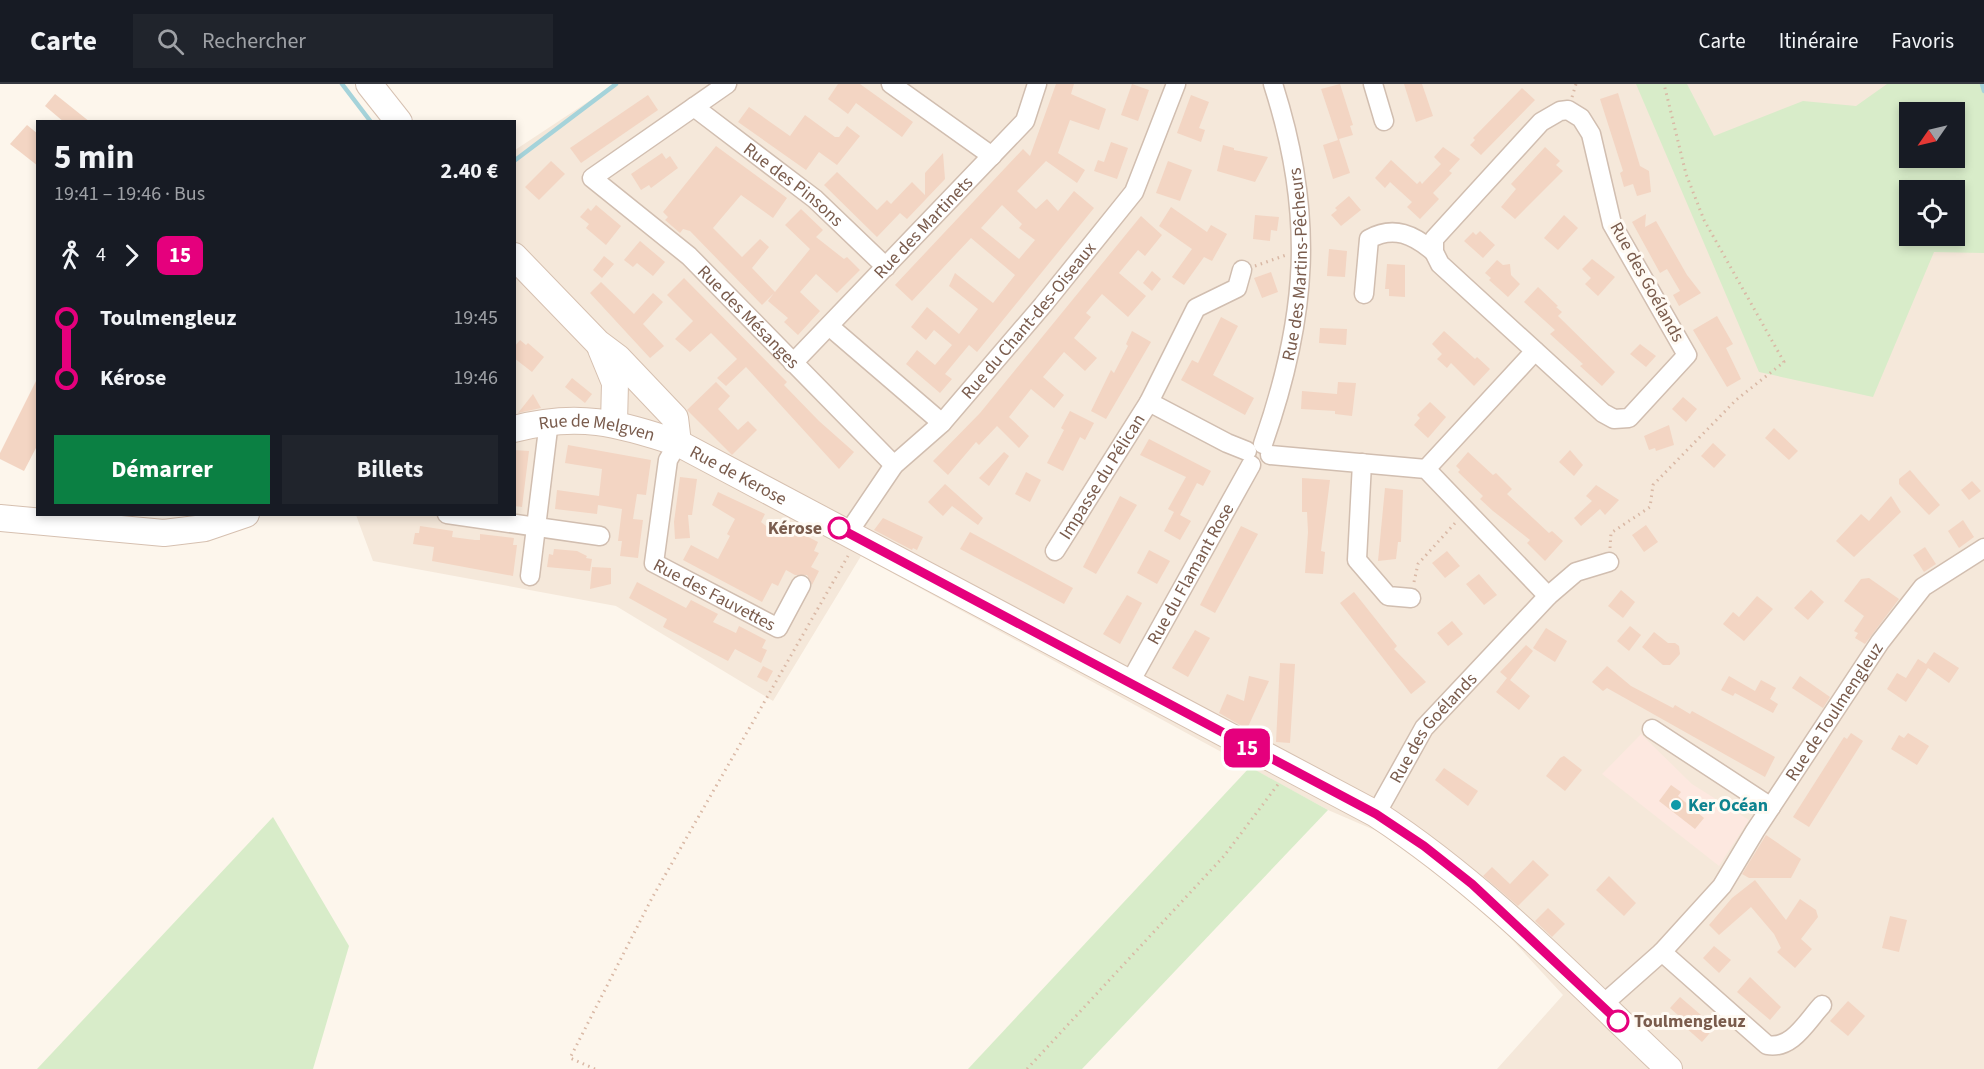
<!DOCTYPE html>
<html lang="fr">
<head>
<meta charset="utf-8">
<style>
  body { margin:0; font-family:"Source Sans 3",sans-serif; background:#20242c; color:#f1f3f6; height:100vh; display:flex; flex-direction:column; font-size:22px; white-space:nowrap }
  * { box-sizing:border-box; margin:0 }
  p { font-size:20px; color:#9ea1a6 }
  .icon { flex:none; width:33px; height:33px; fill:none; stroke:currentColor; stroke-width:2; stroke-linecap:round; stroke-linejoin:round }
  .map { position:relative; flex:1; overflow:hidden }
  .drawer { position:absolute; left:36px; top:36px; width:480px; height:396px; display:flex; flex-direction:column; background:#171b24; border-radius:0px; box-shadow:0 3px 9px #0003 }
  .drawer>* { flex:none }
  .badge { padding:0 12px; border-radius:9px; font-size:21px; line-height:39px }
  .needle { width:39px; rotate:236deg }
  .fabs { position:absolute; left:1899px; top:18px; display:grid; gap:12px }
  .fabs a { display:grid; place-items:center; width:66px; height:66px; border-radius:0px; background:#171b24; box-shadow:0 3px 9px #0003; font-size:30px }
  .map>.badge { position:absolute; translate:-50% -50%; box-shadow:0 0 0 3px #fff }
  .legs { display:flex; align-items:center; gap:9px; height:66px; padding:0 18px; font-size:20px }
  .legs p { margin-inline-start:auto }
  .head { display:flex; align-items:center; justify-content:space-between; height:102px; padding:0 18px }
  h1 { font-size:33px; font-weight:700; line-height:45px }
  .button { display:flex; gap:12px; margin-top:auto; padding:12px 18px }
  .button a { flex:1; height:69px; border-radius:0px; background:#0b8043; color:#fff; font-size:24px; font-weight:700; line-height:69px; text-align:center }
  .button a+a { background:#20242c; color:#f1f3f6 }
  ul { padding:0 18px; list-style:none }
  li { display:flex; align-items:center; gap:21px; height:60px; font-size:22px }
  li i { display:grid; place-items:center; width:9px; height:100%; margin:0 8px; background:currentColor }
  li i::after { content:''; width:15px; height:15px; margin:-8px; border:4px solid; border-radius:50%; background:#171b24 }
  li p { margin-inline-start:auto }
  li:first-child i { background:linear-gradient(#0000 50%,currentColor 0) }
  li:last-child i { background:linear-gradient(currentColor 50%,#0000 0) }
  header { display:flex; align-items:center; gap:36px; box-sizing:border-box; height:84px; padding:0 30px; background:#171b24; border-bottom:2px solid #363941 }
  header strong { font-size:28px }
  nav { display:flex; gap:33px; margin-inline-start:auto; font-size:21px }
  .search { width:420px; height:54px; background:#20242c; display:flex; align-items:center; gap:15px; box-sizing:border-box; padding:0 21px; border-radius:0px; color:#9ea1a6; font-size:22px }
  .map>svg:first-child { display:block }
  .residential { fill:#f5e8da; fill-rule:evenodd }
  .commercial { fill:#fde8e0 }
  .green { fill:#d8ecc9; fill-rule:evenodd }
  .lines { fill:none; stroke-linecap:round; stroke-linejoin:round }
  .stream { stroke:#a5d3da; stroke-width:4.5 }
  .building { fill:#f3d5c3; fill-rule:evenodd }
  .street-casing { stroke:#d1beb0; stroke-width:21 }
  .secondary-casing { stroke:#d6c0b0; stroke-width:28 }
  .path { stroke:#d9b8a5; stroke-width:3; stroke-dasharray:1.5 4.5; stroke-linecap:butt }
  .street { stroke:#fff; stroke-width:18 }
  .secondary { stroke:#fff; stroke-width:26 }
  .line-1-casing { stroke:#fff; stroke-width:14 }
  .line-1 { stroke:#e5007d; stroke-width:9 }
  .stop-1-dot { fill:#fff; stroke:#e5007d; stroke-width:3 }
  .culture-dot { fill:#0f9aa8; stroke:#fffaf3; stroke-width:2 }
  .labels { text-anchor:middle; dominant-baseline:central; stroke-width:6; stroke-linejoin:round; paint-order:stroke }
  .street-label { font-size:18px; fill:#7a5c4d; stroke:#fffaf3 }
  .stop-label { font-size:18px; font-weight:bold; fill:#7a5c4d; stroke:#fffaf3; text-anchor:end }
  .culture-label { font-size:18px; font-weight:bold; fill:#0d838f; stroke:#fffaf3; text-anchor:start }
</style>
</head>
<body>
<header>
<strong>Carte</strong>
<div class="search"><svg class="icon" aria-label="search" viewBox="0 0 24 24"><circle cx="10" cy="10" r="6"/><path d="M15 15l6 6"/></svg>Rechercher</div>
<nav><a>Carte</a><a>Itinéraire</a><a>Favoris</a></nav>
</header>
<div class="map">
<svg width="1984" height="985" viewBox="0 0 1984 985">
  <rect width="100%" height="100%" fill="#fdf6ec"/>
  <path class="residential" d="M615 0H1984V985H1497L1563 911 1504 847 1440 793 1379 748 1328 726 861 472 773 617 616 522 373 477 356 431 514 430 515 66ZM1910 28H1954V74H1910ZM1910 106H1954V152H1910Z"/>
  <path class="commercial" d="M1641 650 1692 700 1749 736 1719 782 1602 690Z"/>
  <g class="green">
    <path d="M1636 0H1687L1714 52 1803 17 1856 22 1887 0H1984V169L1934 168 1873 313 1759 288ZM1910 28H1954V74H1910ZM1910 106H1954V152H1910Z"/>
    <path d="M1250 683 1328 726 1082 985H968Z"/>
    <path d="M273 733 349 862 313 985H37Z"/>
  </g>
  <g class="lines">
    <g class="stream">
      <path d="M342 0 371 38"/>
      <path d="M1982 0 1984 7"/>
      <path d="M514 77 616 0"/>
    </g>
  </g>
  <g class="building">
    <path d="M838 0H860L913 38 902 53 856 19 848 30 828 15Z"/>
    <path d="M1056 0H1074L1071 10 1106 25 1099 46 1070 36 1058 69 1085 86 1077 99 1046 77 1017 107 1036 125 1047 115 1058 127 1074 107 1094 124 977 268 969 261 945 290 952 295 940 309 906 280 917 266 935 281 952 261 934 246 926 256 911 243 927 223 959 250 978 225 949 202 955 189 993 219 1015 191 971 154 912 217 895 201 1023 65 1030 72ZM1002 121 1022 140 1019 144 1035 156 1019 175 981 144Z"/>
    <path d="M1132 0 1149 6 1138 37 1121 31Z"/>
    <path d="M1340 0 1353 41 1350 42 1353 51 1339 55 1350 89 1333 95 1323 61 1338 56 1321 5Z"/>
    <path d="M1404 0H1422L1433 32 1416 38Z"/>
    <path d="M1522 4 1535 16 1481 71 1470 61 1475 56 1473 54Z"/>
    <path d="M1618 9 1640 82 1649 87 1651 108 1637 112 1633 100 1624 103 1620 89 1623 87 1600 15Z"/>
    <path d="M55 10 90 38H64L45 22Z"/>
    <path d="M648 11 658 26 581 79 570 64Z"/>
    <path d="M1191 11 1209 18 1199 44 1205 46 1201 58 1177 49Z"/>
    <path d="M749 23 790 52 805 31 835 53H839L847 42 860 52 837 81 819 68 806 86 738 38Z"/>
    <path d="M27 41 38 50V82L10 60Z"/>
    <path d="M1111 58 1128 64 1117 95 1094 87 1098 76 1104 78Z"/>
    <path d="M1223 61 1234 64V66L1268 73 1255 98 1217 87Z"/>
    <path d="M716 62 787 114 773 134 741 111 713 144 742 173 760 155 769 163 752 184 775 208 810 165 785 141 801 125 823 146 816 153 844 175 847 173 860 186 837 209 816 190 800 208 820 227 798 251 784 238 788 234 768 217 774 209 762 221 690 147 683 145 680 149 665 136 668 133 663 128Z"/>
    <path d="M1443 63 1460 75 1449 87 1452 89 1433 109 1439 115 1420 135 1407 123 1412 118 1390 98 1385 104 1375 94 1391 76 1417 100 1420 97 1422 100 1441 80 1434 73Z"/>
    <path d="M1545 63 1560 77 1556 81 1563 87 1515 135 1501 123 1516 105 1511 100Z"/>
    <path d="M662 69 666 75 670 72 678 84 651 104 649 101 641 106 631 90Z"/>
    <path d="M943 69 945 95 907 135 900 129 877 153 824 101 837 88 877 126 887 116 891 120 912 98 925 111V89Z"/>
    <path d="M551 77 565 90 539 116 525 103Z"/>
    <path d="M1168 77 1192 86 1180 117 1156 109Z"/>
    <path d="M1349 112 1361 126 1341 142 1331 131 1337 126 1335 124Z"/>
    <path d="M596 121 621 142 606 161 586 144 589 140 580 133 588 124 591 127Z"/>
    <path d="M1171 123 1207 148 1211 141 1227 150 1212 177 1204 173 1184 201 1172 193 1192 165 1159 142Z"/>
    <path d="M1646 130 1645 143 1656 137 1687 191 1701 209 1679 222 1673 211 1680 207 1667 185 1660 189 1632 138Z"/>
    <path d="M1255 131 1279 133 1277 147 1271 146 1270 157 1253 155Z"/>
    <path d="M1564 131 1578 144 1558 166 1544 154Z"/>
    <path d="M1141 132 1162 151 1145 172 1138 166 1119 189 1146 212 1128 233 1102 210 1086 229 1091 233 1074 254 1097 274 1085 287 1064 268 1043 293 1064 311 1054 324 1031 305 1009 333 1029 352 1019 364 997 342 979 361 976 358 948 391 933 377 980 329Z"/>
    <path d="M1480 147 1495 161 1483 174 1464 157 1473 148 1476 151Z"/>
    <path d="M640 157 665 178 653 192 637 179 633 183 624 176Z"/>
    <path d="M1329 165 1347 167 1345 193 1327 192Z"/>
    <path d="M604 172 614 180 602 194 593 186Z"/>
    <path d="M1592 175 1615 193 1598 212 1585 200 1591 194 1582 185Z"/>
    <path d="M1497 176 1503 181 1510 180 1511 191 1520 200 1508 213 1489 196 1491 194 1485 189Z"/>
    <path d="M1387 180 1405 181V213L1389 212V205H1385Z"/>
    <path d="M1152 187 1161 195 1152 207 1143 199Z"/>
    <path d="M1271 188 1278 208 1262 214 1254 194Z"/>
    <path d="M684 194 787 298 784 301 819 337 854 368 839 385 746 283 726 302 717 294 737 275 711 249 690 268 675 255 693 237 667 211Z"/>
    <path d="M601 198 634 230 653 209 663 218 643 240 664 262 650 274 590 209Z"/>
    <path d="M1538 203 1558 222 1556 223 1562 228 1558 232 1615 288 1602 302 1580 282 1583 280 1550 250 1555 246 1524 218Z"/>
    <path d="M1717 232 1733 260 1726 264 1741 295 1727 303 1693 246Z"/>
    <path d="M1221 233 1238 242 1213 291 1254 314 1245 331 1181 296 1192 276 1198 279Z"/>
    <path d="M1320 244 1347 245 1346 261 1319 259Z"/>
    <path d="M1132 247 1151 258 1106 335 1091 327 1111 286 1114 289 1128 262 1126 260Z"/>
    <path d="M1444 247 1475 275 1477 273 1490 285 1474 302 1451 279 1447 284 1437 275 1442 270 1432 260Z"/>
    <path d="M520 256 526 261 528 259 544 273 532 288 514 274V263Z"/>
    <path d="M1640 260 1656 272 1646 283 1630 270Z"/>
    <path d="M38 293V360L24 387 0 375V369Z"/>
    <path d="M572 294 592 310 585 319 565 303Z"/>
    <path d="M716 298 730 312 718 325 738 346 748 337 757 346 732 371 687 326Z"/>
    <path d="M1338 298 1356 299 1352 332 1335 330V327L1301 325 1302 307 1337 310Z"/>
    <path d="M533 310 541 324 518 329Z"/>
    <path d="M1683 313 1697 325 1686 338 1672 325Z"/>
    <path d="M1430 318 1446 333 1428 354 1414 341 1420 334 1417 331Z"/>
    <path d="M1070 327 1094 339 1085 356 1080 353 1063 387 1047 379 1064 346 1061 344Z"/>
    <path d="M1669 341 1674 361 1656 367 1655 364 1649 366 1644 352Z"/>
    <path d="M1774 344 1798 367 1789 376 1765 354Z"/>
    <path d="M1149 355 1211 387 1203 402 1197 399 1180 431 1191 437 1180 456 1164 447 1174 428 1168 425 1186 393 1140 371Z"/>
    <path d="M1713 359 1726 371 1714 384 1701 372Z"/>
    <path d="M568 361 651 376 646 411 637 410 633 435 643 436 638 474 620 472 622 457H618L622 425 598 421 597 430 555 425 557 406 599 412 602 385 565 379Z"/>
    <path d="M514 366 529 367 522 423 514 422Z"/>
    <path d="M1570 366 1583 381 1574 392 1559 378Z"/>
    <path d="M1004 368 1009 372 989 402 979 394Z"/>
    <path d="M1468 368 1493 391 1496 389 1512 405 1507 410 1549 449 1552 447 1563 457 1545 477 1527 459 1530 456 1493 427 1480 415 1483 412 1458 388 1460 386 1456 382Z"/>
    <path d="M1910 386 1940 421 1929 431 1899 400V395Z"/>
    <path d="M1026 388 1041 396 1030 418 1015 410Z"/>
    <path d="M680 393 697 395 692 431H688L690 454 675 455 674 438Z"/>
    <path d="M1302 394 1330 396 1321 467 1325 468 1323 490 1305 489 1308 448 1307 428H1302Z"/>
    <path d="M1972 397 1981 407 1969 416 1961 406Z"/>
    <path d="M945 400 983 434 978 441 952 422 943 432 928 418Z"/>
    <path d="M1596 401 1619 416 1605 431 1600 425 1581 442 1574 434 1592 417 1586 412Z"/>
    <path d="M1385 404 1403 406 1401 458H1398L1396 475 1378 477Z"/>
    <path d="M718 408 765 430 761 438 766 442 787 452 791 444 818 458 814 467 819 469 811 483 819 487 812 501 807 491H795L786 486 778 502 772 499 762 518 683 476 691 461 718 475 730 452 727 450 735 435 712 421Z"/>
    <path d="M1120 412 1137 421 1096 490 1083 483Z"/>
    <path d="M1891 412 1901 428 1854 473 1836 457 1861 430 1869 437Z"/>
    <path d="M883 434 923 453 917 466 913 464 912 466 874 446Z"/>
    <path d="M1963 436 1974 453 1959 464 1948 447Z"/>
    <path d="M1646 441 1658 458 1644 468 1632 451Z"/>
    <path d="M420 442 453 447 452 453 475 456H480V450L514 454 513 461H517L513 492 432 477 434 463 413 460 415 449H419Z"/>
    <path d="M1241 442 1258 450 1215 529 1200 521Z"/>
    <path d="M970 448 1073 504 1064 520 960 465Z"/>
    <path d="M1925 463 1936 480 1924 488 1913 471Z"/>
    <path d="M554 465 577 467 587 472 586 474 592 475 590 487 547 483 549 470 553 471Z"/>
    <path d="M1149 466 1170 477 1157 500 1137 489Z"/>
    <path d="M1447 467 1460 482 1445 494 1432 479Z"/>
    <path d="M592 483 611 484V500L590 505Z"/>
    <path d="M1479 490 1497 511 1484 521 1466 500Z"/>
    <path d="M1869 494 1899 515 1865 560 1855 554 1858 549 1854 547 1864 532 1844 517 1861 495Z"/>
    <path d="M637 498 686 524 691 516 718 530 713 538 736 549 739 542 766 556 762 564 767 566 761 579 735 565 728 577 663 543 667 535 629 514Z"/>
    <path d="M1621 506 1635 518 1623 534 1608 522Z"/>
    <path d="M1811 506 1824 518 1808 536 1794 524Z"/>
    <path d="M1354 508 1397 562 1394 565 1426 598 1411 610 1340 519Z"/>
    <path d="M1127 511 1142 519 1120 560 1103 550Z"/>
    <path d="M1757 512 1773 525 1744 557 1723 540 1733 528 1739 533Z"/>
    <path d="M1452 537 1463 550 1448 562 1437 549Z"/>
    <path d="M1630 542 1641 551 1629 567 1617 557Z"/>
    <path d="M1546 544 1567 557 1555 578 1533 564Z"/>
    <path d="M1195 546 1210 554 1188 593 1172 584Z"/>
    <path d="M1654 548 1668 559H1675L1679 562 1680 570 1670 581H1663L1642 563Z"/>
    <path d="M1526 561 1533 567 1510 596 1530 612 1519 626 1496 608 1507 594 1500 588Z"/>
    <path d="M1934 568 1959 584 1949 599 1928 584 1906 618 1887 605 1897 589 1906 594 1918 575 1926 580Z"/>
    <path d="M1280 579 1295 580 1290 659 1276 658Z"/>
    <path d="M763 582 773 587 767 598 757 593Z"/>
    <path d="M1607 582 1631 602 1673 624 1675 621 1690 630 1692 627 1775 673 1765 693 1607 604 1603 607 1592 598Z"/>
    <path d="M1249 592 1269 597 1247 645 1219 629 1227 610 1244 617Z"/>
    <path d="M1729 592 1755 607 1761 596 1776 604 1770 615 1778 620 1773 629 1735 609 1733 612 1721 606Z"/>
    <path d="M1800 592 1830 613 1823 624 1792 604Z"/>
    <path d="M1851 649 1863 657 1809 743 1793 733 1844 653 1847 655Z"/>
    <path d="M1908 649 1929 662 1917 681 1891 665 1899 651 1904 654Z"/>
    <path d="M1564 672 1582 686 1565 707 1546 692 1560 674Z"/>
    <path d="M1444 684 1478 707 1468 722 1435 696Z"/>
    <path d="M1671 701 1681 708 1678 712 1704 734 1695 745 1659 717Z"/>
    <path d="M1766 751 1801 775 1791 794H1749L1742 790Z"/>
    <path d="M1533 776 1549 791 1518 822 1483 792 1492 783 1510 800Z"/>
    <path d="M1609 792 1636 819 1624 832 1596 806Z"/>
    <path d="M1755 796 1786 836 1800 815 1816 826 1818 833 1801 855 1812 865 1795 884 1777 868 1781 864 1774 850 1751 823 1719 851 1709 841 1732 814Z"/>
    <path d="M1548 824 1565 840 1552 853 1535 837Z"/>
    <path d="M1890 832 1907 836 1899 868 1882 864Z"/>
    <path d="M1714 862 1731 876 1719 889 1703 874Z"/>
    <path d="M1750 893 1781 923 1770 936 1737 908Z"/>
    <path d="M1680 913 1715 943 1702 958 1685 943 1688 940 1670 924Z"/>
    <path d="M1848 917 1865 932 1848 952 1830 937Z"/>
  </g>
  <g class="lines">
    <defs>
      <g id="street">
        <path id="s1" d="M727 0 592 94 689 172 894 381"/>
        <path d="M891 0 992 72"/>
        <path d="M1373 0 1384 37"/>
        <path id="s2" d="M694 23 815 115 886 183"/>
        <path d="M1568 26 1581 34 1591 50 1612 140 1687 271 1629 334 1614 335 1603 329 1440 180 1434 168V155L1541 38 1560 27Z"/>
        <path d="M1242 186 1237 204 1196 224 1149 318 1227 359 1247 367"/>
        <path d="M1364 210 1369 155C1394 141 1414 151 1434 168"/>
        <path d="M829 242 942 339"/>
        <path id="s3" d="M793 279 1025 37 1037 0"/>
        <path id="s4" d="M678 359 668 376 654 479 778 544 801 501"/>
        <path id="s5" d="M1263 360C1308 232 1315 130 1273 0"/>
        <path d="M1270 371 1426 385 1548 512"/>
        <path d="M1362 379 1357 476 1388 512 1411 514"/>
        <path d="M1426 385 1535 267"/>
        <path d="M447 430 600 452"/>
        <path id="s6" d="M848 449 894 381 942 339 1043 221 1134 108 1176 0"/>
        <path id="s7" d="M1055 467 1149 318"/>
        <path d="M530 492 549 337"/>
        <path id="s8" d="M1129 600 1251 381"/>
        <path d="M1652 645 1771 723"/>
        <path id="s9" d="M1376 730 1424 644 1548 512 1576 488 1609 478"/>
        <path d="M1662 868 1767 961C1792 966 1807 937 1822 921"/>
        <path id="s10" d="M1601 922 1662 868 1722 802 1755 747 1880 558 1923 503 1984 464"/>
      </g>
      <g id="secondary">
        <path d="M369 0 399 38"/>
        <path d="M514 172 598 259 618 274 675 334 678 359"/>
        <path d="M601 265 615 299 614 339"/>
        <path id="s11" d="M514 345C578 328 618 339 678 359L1376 730C1485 801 1575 896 1669 985"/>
        <path d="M0 434 164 449 205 444 246 430"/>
      </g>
    </defs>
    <use href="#street" class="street-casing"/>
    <use href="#secondary" class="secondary-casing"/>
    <g class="path">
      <path d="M1572 13 1576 0"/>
      <path d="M1255 182 1286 171"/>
      <path d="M1610 464 1611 449 1650 423 1653 401 1736 316 1784 278 1704 136 1686 90 1664 0"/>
      <path d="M1414 498 1418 480 1456 438"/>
      <path d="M595 985 570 974 652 814 848 472"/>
      <path d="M1027 985 1224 772 1279 699"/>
    </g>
    <use href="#street" class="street"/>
    <use href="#secondary" class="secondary"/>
  </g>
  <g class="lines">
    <defs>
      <path id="line-1" d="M839 444 1376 730 1424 762 1472 800 1618 937"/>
    </defs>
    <use href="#line-1" class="line-1-casing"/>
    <use href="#line-1" class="line-1"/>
  </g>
  <g class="stop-1-dot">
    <circle cx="839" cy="444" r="10"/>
    <circle cx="1618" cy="937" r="10"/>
  </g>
  <circle class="culture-dot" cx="1676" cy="721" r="6"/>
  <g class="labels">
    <g class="street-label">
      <text stroke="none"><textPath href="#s2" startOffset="126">Rue des Pinsons</textPath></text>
      <text stroke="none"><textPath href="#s3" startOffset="188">Rue des Martinets</textPath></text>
      <text stroke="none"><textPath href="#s5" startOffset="184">Rue des Martins-Pêcheurs</textPath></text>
      <text transform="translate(1647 198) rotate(61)">Rue des Goélands</text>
      <text stroke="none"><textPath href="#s1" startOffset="374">Rue des Mésanges</textPath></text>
      <text stroke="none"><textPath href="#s6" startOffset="280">Rue du Chant-des-Oiseaux</textPath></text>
      <text stroke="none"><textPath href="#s11" startOffset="84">Rue de Melgven</textPath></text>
      <text stroke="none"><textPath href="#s11" startOffset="236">Rue de Kerose</textPath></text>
      <text stroke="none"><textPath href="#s7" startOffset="88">Impasse du Pélican</textPath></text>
      <text stroke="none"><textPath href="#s8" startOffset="126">Rue du Flamant Rose</textPath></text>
      <text stroke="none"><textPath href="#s4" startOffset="192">Rue des Fauvettes</textPath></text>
      <text stroke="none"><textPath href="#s10" startOffset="378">Rue de Toulmengleuz</textPath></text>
      <text stroke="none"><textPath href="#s9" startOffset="104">Rue des Goélands</textPath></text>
    </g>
    <g class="stop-label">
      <text x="822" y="444">Kérose</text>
      <text x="1634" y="937" text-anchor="start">Toulmengleuz</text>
    </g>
    <g class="culture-label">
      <text x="1688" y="721">Ker Océan</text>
    </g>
  </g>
</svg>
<div class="fabs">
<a><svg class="needle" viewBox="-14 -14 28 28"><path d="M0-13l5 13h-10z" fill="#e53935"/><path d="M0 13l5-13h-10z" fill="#9ea1a6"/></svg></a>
<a><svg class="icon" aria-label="locate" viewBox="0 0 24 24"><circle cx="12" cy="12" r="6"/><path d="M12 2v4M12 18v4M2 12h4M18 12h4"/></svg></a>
</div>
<b class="badge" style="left:1247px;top:664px;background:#e5007d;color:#fff">15</b>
<section class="drawer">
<div class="head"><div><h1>5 min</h1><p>19:41 – 19:46 · Bus</p></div><b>2.40 €</b></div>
<div class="legs"><svg class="icon" aria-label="walk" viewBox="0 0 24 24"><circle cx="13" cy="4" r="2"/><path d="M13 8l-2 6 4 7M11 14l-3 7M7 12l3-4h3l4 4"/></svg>4<svg class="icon" aria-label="forward" viewBox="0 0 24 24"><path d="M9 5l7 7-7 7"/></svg><b class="badge" style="background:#e5007d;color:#fff">15</b></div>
<ul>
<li><i style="color:#e5007d"></i><b>Toulmengleuz</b><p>19:45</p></li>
<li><i style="color:#e5007d"></i><b>Kérose</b><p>19:46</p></li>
</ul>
<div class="button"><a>Démarrer</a><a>Billets</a></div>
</section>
</div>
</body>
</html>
